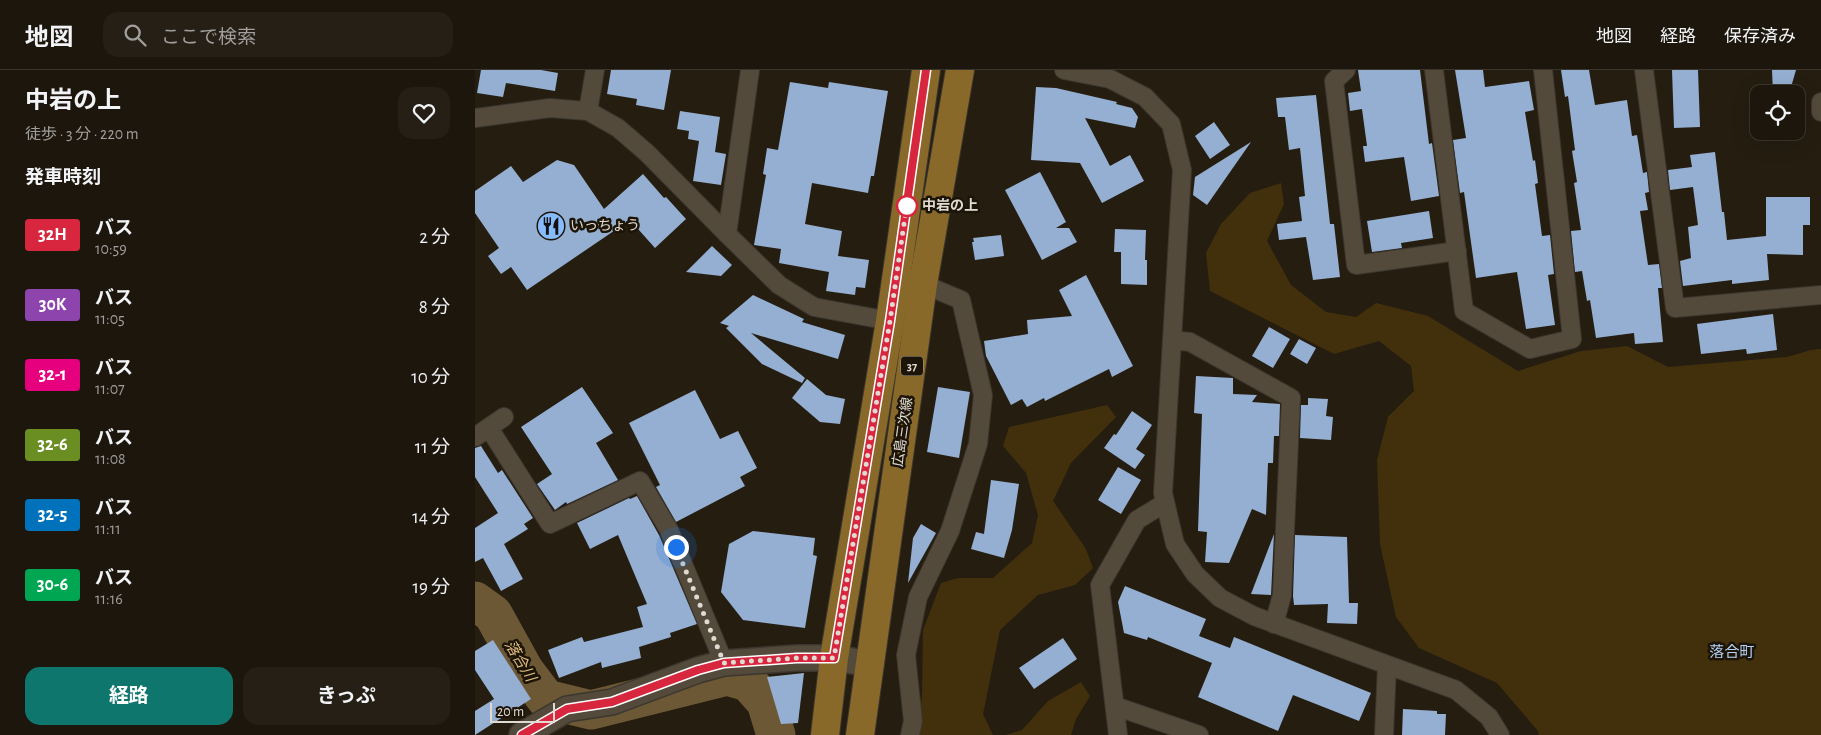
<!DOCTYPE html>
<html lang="ja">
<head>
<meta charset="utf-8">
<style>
  body { margin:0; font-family:"Alegreya Sans","Noto Sans JP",sans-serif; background:#251f15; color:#f1f3f6; height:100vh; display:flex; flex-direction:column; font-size:19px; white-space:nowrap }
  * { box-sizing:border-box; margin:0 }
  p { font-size:16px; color:#a09f9d }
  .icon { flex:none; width:28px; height:28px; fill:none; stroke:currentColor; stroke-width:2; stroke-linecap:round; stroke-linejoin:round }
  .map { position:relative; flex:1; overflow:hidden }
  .drawer { display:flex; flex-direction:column; background:#1c160c; width:475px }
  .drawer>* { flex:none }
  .badge { padding:0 10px; border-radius:4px; font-size:18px; line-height:32px }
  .controls { position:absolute; left:1275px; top:15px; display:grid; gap:10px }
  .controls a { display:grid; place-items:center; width:55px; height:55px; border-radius:10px; background:#1c160c; box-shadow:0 5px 20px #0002,0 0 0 1px #3a352d; font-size:25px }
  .scale { position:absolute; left:15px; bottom:12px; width:65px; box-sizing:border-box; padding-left:5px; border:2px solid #e0dbd2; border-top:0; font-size:14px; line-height:18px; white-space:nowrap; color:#e0dbd2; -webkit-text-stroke:4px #1c1407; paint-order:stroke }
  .you { position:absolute; width:25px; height:25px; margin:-12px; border:4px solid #fff; border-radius:50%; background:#1a73e8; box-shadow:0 0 0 8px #1a73e833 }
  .map>.badge { position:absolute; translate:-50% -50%; box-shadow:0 0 0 2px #fff }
  h2 { padding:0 25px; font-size:19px; line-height:45px }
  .round { display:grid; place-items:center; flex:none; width:52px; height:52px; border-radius:15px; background:#251f15 }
  .headline { display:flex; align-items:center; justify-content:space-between; height:85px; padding:0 25px }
  h1 { font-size:24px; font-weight:700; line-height:38px }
  .primary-button { display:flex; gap:10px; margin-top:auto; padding:10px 25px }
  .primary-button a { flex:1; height:58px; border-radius:15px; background:#0f766e; color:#fff; font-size:20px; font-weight:700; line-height:58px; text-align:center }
  .primary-button a+a { background:#251f15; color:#f1f3f6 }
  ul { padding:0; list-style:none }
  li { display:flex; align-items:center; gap:15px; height:70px; padding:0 25px }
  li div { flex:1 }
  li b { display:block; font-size:19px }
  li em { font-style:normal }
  li .badge { min-width:55px; font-weight:700; text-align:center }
  header { display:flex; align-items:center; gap:30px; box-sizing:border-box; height:70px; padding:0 25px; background:#1c160c; border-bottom:1px solid #3a352d }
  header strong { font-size:24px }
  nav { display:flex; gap:28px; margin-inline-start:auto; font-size:18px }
  .search { width:350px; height:45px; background:#251f15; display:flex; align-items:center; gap:12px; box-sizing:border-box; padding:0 18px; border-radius:15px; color:#a09f9d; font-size:19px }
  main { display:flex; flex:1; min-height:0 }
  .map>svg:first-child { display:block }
  .green { fill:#42300d }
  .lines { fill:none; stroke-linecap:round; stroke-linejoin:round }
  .river { stroke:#6d5835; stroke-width:39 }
  .building { fill:#94afd1 }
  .street-casing { stroke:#3c362e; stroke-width:20 }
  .secondary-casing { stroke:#3c362e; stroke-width:28 }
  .primary-casing { stroke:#3c362e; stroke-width:30 }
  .street { stroke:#534a3b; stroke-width:18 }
  .secondary { stroke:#534a3b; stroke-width:25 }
  .primary { stroke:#88692a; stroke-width:28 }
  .line-casing { stroke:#fff; stroke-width:11 }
  .line { stroke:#d7263d; stroke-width:8 }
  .walk { stroke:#e0dbd2; stroke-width:5; stroke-dasharray:0 9 }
  .stop-dot { fill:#fff; stroke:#d7263d; stroke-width:2.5 }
  .labels { text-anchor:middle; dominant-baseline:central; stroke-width:5; stroke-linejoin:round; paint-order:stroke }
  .shield { fill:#1c1407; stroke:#a59f95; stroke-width:1 }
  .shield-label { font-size:12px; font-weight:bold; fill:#e0dbd2 }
  .stop-label { font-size:14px; font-weight:bold; fill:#e0dbd2; stroke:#1c1407; text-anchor:start }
  .poi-label { font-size:14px; fill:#e0dbd2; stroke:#1c1407; text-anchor:start }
  .street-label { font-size:14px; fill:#e0dbd2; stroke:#1c1407 }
  .neighbourhood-label { font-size:15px; fill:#b5d1f6; stroke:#1c1407 }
  .water-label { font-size:15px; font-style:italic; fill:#e2be81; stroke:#1c1407 }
</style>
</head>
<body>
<header>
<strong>地図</strong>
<div class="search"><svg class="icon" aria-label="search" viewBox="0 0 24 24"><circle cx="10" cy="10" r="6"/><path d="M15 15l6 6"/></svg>ここで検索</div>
<nav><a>地図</a><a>経路</a><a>保存済み</a></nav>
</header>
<main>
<section class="drawer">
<div class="headline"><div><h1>中岩の上</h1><p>徒歩 · 3 分 · 220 m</p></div><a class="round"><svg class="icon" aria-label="heart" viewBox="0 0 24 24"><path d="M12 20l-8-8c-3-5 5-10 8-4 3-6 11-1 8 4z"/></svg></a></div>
<h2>発車時刻</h2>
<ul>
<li><span class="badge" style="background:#d7263d;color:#fff">32H</span><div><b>バス</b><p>10:59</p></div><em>2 分</em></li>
<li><span class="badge" style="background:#8e44ad;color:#fff">30K</span><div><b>バス</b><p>11:05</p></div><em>8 分</em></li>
<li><span class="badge" style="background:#e6007e;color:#fff">32-1</span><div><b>バス</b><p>11:07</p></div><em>10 分</em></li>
<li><span class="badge" style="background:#6b8e23;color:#fff">32-6</span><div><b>バス</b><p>11:08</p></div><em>11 分</em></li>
<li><span class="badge" style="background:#0072bc;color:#fff">32-5</span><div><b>バス</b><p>11:11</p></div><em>14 分</em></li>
<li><span class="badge" style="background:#00a651;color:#fff">30-6</span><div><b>バス</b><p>11:16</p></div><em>19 分</em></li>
</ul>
<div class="primary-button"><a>経路</a><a>きっぷ</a></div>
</section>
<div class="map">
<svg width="1346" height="665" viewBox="0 0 1346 665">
  <rect width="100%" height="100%" fill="#251d10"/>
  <g class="green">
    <path d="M806 113 809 134 792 171 816 215 851 242 881 247 901 233 953 246 1043 301 1106 281 1152 276 1193 297 1312 287 1336 280 1346 279V665H1064L1063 661 1022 613 944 578 921 547 905 474 902 390 913 347 939 321 936 296 904 271 859 284 735 221 731 183 746 154 775 123Z"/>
    <path d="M632 335 641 347 596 393 578 431 611 479 618 498 600 515 563 525 525 560 508 644 518 665H441L447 627 448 560 466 513 483 508H518L557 473 563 445 551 403 528 376 534 357Z"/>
    <path d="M606 612 615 626 601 649 596 665H531L547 660 573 631Z"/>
  </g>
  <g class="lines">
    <path class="river" d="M0 531 18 544 49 600 71 629 116 640 252 606 273 612 291 632 301 665"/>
  </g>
  <g class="building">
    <path d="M6 0H66L83 3 80 21 31 13 28 27 2 23Z"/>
    <path d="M136 0H196L189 40 161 35 162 29 132 24Z"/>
    <path d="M883 0H945L954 74 957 73 964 126 936 131 929 87 890 92 888 76H892L887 39 875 41 873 23 886 21Z"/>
    <path d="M980 0H1008L1010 17 1054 11 1059 40 1050 42 1058 91 1060 90 1063 113 1060 114 1067 166 1075 165 1079 204 1073 205 1080 255 1051 259 1042 202 1001 208 989 122 985 123 978 70 991 68Z"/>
    <path d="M1086 0H1114L1120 35 1152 30 1157 66 1162 65 1168 103 1172 102 1174 122 1170 123 1173 140 1165 141 1173 195 1184 194 1187 218H1183L1188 272 1160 274 1159 263 1121 268 1115 230 1112 231 1107 201 1100 202 1096 161 1106 160 1099 113 1102 112 1097 81 1100 80 1093 26 1090 27Z"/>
    <path d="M1197 0H1223L1225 57 1199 58Z"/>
    <path d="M1297 0H1321L1314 24H1298Z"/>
    <path d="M315 12 353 18 354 12 413 21 399 106H396L393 123 337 113 330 154 367 161 363 186 394 190 390 218 381 217 380 225 351 221 354 202 304 193 306 179 279 175 291 105 288 104 292 78 303 80Z"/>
    <path d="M561 17 581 18 642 32 641 34 657 38 663 47 660 58 610 48 635 96 655 85 669 111 627 133 605 93 556 90Z"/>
    <path d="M841 25 855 154H859L865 207 838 210 831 167 804 170 802 154 827 151 824 127 830 126 825 78 814 80 810 47H803L801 28Z"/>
    <path d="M205 41 245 47 240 82 251 84 246 115 218 111 224 71 213 69 214 61 202 59Z"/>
    <path d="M739 52 755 75 735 89 720 66Z"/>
    <path d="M776 72 732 135 718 125 720 107Z"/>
    <path d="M1240 82 1247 142H1249L1252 170 1291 166V127H1335V155H1328V185L1292 184 1294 210 1257 214V210L1208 216 1205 191 1216 188 1213 157 1223 155 1218 117 1195 120 1193 100 1217 97 1215 85Z"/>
    <path d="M82 90 99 95 129 139 168 104 189 128 191 127 211 149 180 178 155 150 52 220 36 197 26 204 13 186 24 178 0 143V121L36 96 48 112Z"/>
    <path d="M565 102 591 152 581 158H594L602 172 567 190 530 120Z"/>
    <path d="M954 141 958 168 926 173 927 178 897 182 892 151Z"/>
    <path d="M640 159 671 160 670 190H672V215L646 214V182H639Z"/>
    <path d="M526 165 529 186 500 190 497 172H499L498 168Z"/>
    <path d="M237 176 257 195 246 206 211 202Z"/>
    <path d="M611 205 658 296 637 307 634 299 570 331 569 328 552 337 547 329 536 335 511 286 509 271 553 264 552 250 597 246 584 220Z"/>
    <path d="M278 225 329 249 327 252 370 265 363 289 276 263 330 308 327 313 287 294 251 258 254 256 245 253Z"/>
    <path d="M1298 244 1302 280 1272 284 1271 279 1226 284 1222 254Z"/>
    <path d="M794 257 815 269 798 298 777 286Z"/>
    <path d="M824 269 841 278 832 294 815 284Z"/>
    <path d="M721 306 758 308V324L782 325 777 332 805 334 804 366H799L798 393H793L791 445 777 439 754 493 730 492 732 462 723 461 727 344 719 343Z"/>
    <path d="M332 309 351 325 370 329 365 354 345 352 317 328Z"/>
    <path d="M107 317 138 363 121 373 143 410 92 434 91 432 80 440 62 414 77 404 46 357Z"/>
    <path d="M463 317 495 322 484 388 452 382Z"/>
    <path d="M220 320 245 369 263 361 282 398 265 407 270 416 201 452 181 417 185 415 154 353Z"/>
    <path d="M833 328 853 329 851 346 858 347 856 370 825 368 826 335H833Z"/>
    <path d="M657 341 677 355 661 379 670 385 660 399 629 378 639 364 641 365Z"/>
    <path d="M6 376 23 403 27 400 58 448 49 454 53 459 29 474 48 509 26 521 8 488 0 492V458L23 443 0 407V378Z"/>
    <path d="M643 397 666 410 646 444 623 430Z"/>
    <path d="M516 410 544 414 537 460 529 488 496 479 501 462 509 464Z"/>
    <path d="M162 426 184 465 222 554 195 563 196 567 164 577 166 588 127 598 126 592 84 608 73 580 107 567 109 572 168 557 162 537 172 534 143 465 115 479 102 453 154 428 155 429Z"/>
    <path d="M446 454 461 463 433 513 438 468Z"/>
    <path d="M278 461 340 468 338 485 342 486 330 558 268 550 246 522 254 474Z"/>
    <path d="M799 464 796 525 776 524Z"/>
    <path d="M820 465 872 467 874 533H883L882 554 852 553 853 534 819 535 818 526Z"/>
    <path d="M650 516 731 549 724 566 755 578 759 567 896 623 884 651 818 625 803 661 723 627 737 593 673 567 672 570 649 563 643 532Z"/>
    <path d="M588 568 602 589 559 619 544 598Z"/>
    <path d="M18 570 56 629 0 665V641L19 629 0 600V581Z"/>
    <path d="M329 603 323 653 306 654 292 607Z"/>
    <path d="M928 639 962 641V644H971L970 665H927Z"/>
  </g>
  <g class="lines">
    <defs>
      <g id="street">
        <path d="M589 0 635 9 670 27 696 54 707 100 688 423 700 474 720 504 745 528 779 546 981 620 1014 647 1025 665"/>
        <path d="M871 0 859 11 881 195 982 181"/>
        <path d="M959 0 989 241 1055 279 1097 269 1068 0"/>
        <path d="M1169 0 1200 238 1346 225"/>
        <path d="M1346 32V42"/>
        <path d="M113 41 120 0"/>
        <path d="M0 48 75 38 113 41 143 58 172 83 252 164 304 215 339 237 415 251"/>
        <path d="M252 164 275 0"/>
        <path d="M697 270 715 272 816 328 807 525 799 554"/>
        <path d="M14 358 75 454 165 411 194 460 249 593"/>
        <path d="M0 367 29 347"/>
        <path d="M640 636 724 665"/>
        <path d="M435 665 438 651 431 585 443 527 475 461 503 374 508 325 486 230 448 214"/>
        <path d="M643 665 625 515 662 450 690 433"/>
        <path d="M909 665 912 595"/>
      </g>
      <path id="secondary" d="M47 665 92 639 137 632 223 600 249 593 322 588H359L396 594"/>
      <g id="primary">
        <path d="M350 665 359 588 415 251 451 0"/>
        <path d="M385 665 448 214 485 0"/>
      </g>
    </defs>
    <use href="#street" class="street-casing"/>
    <use href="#secondary" class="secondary-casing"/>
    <use href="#primary" class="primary-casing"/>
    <use href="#street" class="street"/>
    <use href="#secondary" class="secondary"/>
    <use href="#primary" class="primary"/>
  </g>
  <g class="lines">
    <defs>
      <path id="line" d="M47 665 92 639 137 632 223 600 249 593 322 588H359L415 251 451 0"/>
    </defs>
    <use href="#line" class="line-casing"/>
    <use href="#line" class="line"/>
    <path class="walk" d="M201 477 249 593 322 588H359L415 251 432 133V136"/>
  </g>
  <defs>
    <symbol id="restaurant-disc" viewBox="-11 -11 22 22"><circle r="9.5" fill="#87bbfc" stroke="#1c1407"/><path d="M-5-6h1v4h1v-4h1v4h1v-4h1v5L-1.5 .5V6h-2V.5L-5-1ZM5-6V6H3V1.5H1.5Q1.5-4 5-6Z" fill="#111"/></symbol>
  </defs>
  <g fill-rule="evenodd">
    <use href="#restaurant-disc" x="60" y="140" width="32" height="32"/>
  </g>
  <circle class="stop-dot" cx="432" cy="136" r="10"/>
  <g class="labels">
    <rect class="shield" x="426" y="286.5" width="22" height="19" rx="4"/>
    <g class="shield-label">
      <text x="437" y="296">37</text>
    </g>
    <g class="stop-label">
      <text x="447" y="136">中岩の上</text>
    </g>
    <g class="poi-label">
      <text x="95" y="156">いっちょう</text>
    </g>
    <g class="street-label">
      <text transform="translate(428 362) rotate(-82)">広島三次線</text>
    </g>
    <g class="neighbourhood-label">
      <text x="1257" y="582">落合町</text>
    </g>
    <g class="water-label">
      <text transform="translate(45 591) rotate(59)">落合川</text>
    </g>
  </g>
</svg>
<div class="controls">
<a><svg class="icon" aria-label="locate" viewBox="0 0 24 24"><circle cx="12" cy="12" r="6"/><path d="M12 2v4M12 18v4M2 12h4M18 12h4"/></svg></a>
</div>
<div class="scale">20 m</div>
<div class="you" style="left:201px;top:477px"></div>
</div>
</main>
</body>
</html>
